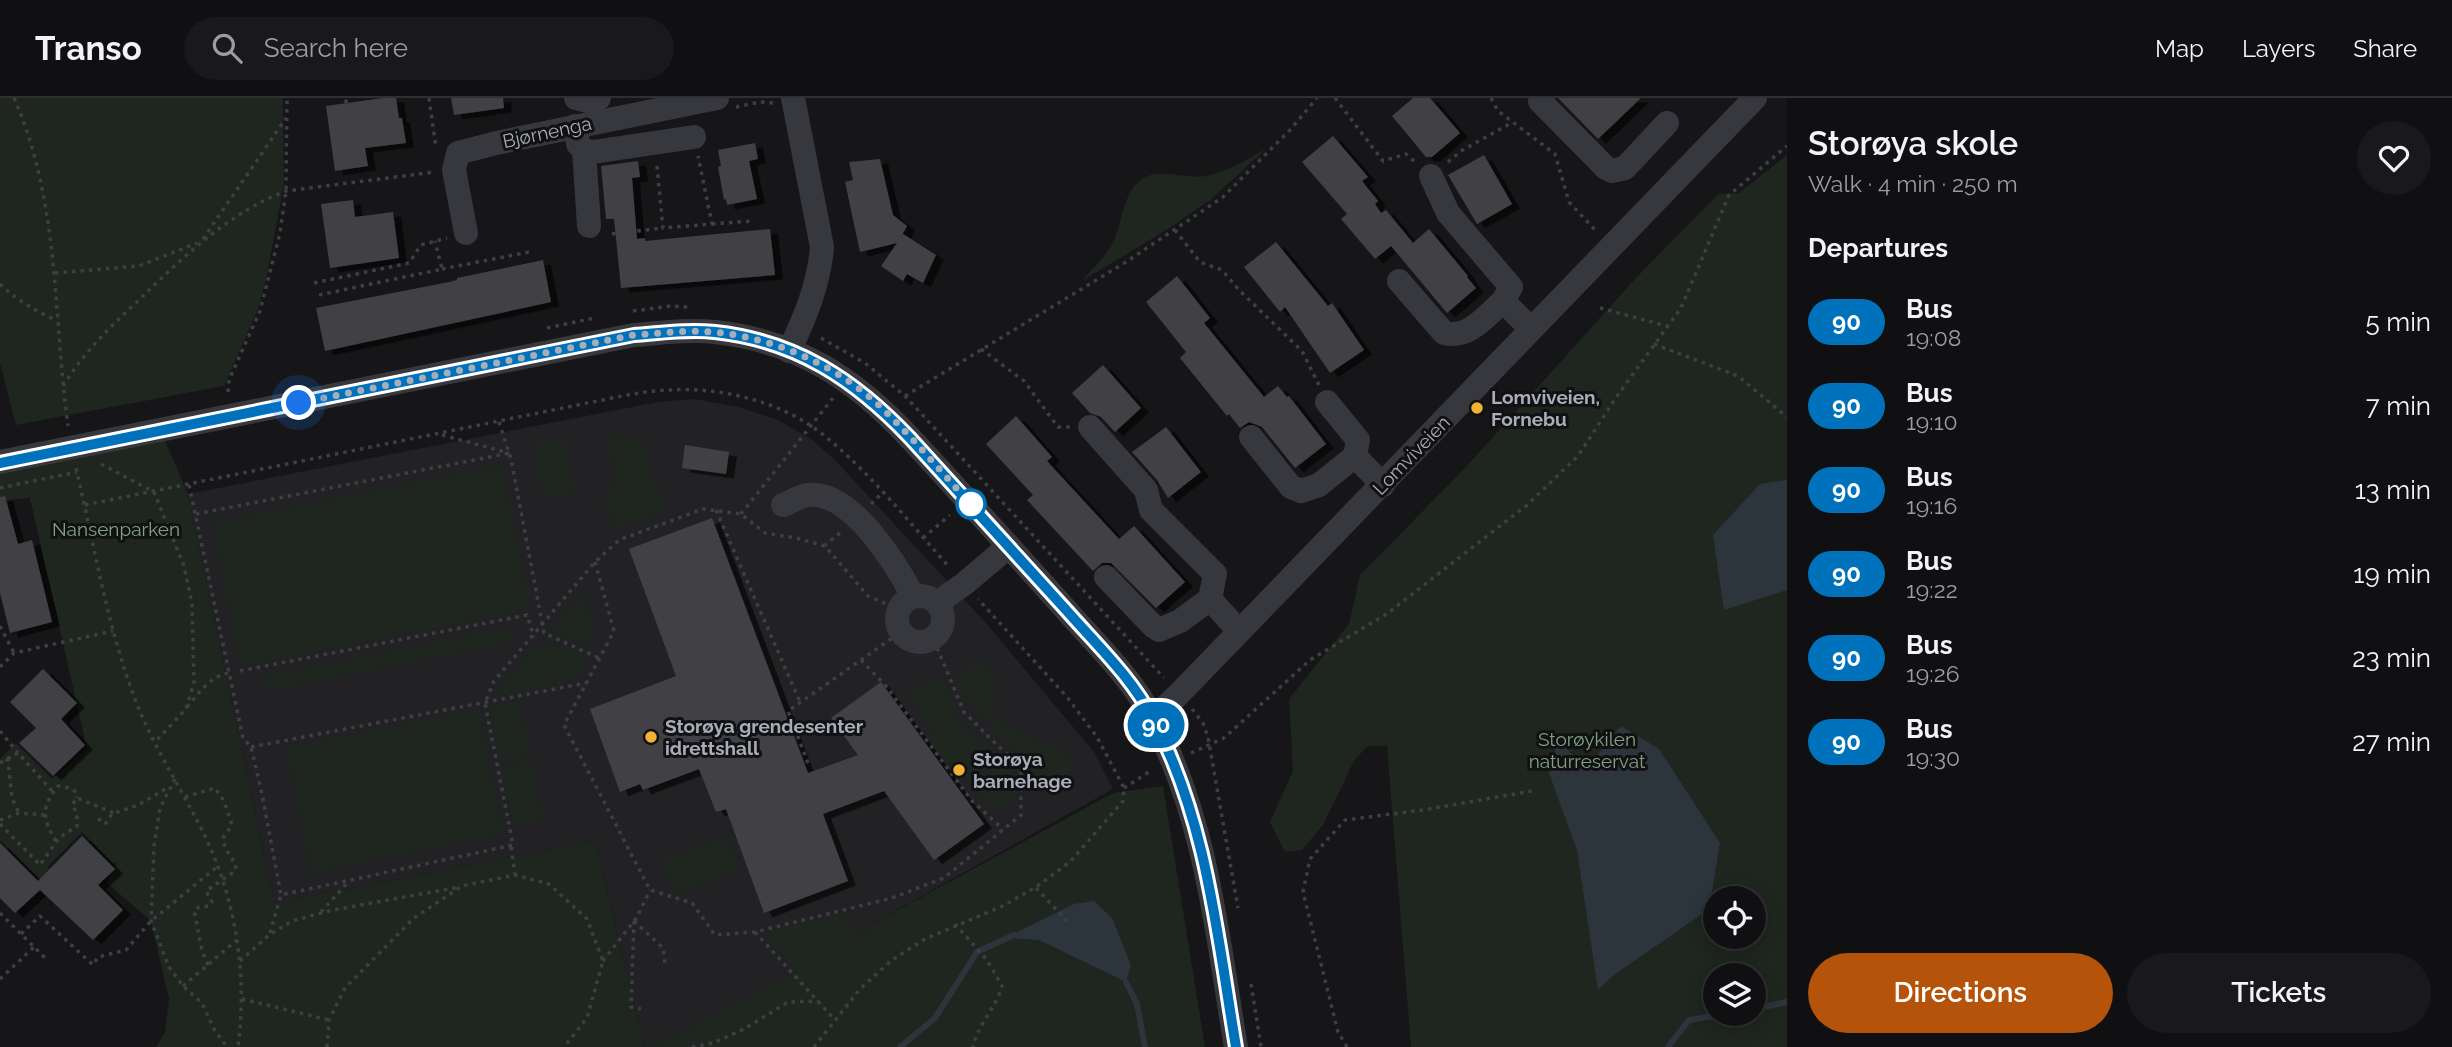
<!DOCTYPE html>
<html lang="en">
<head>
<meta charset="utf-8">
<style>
  body { margin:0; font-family:Raleway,sans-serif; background:#19191b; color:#f1f3f6; height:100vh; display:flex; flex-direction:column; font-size:26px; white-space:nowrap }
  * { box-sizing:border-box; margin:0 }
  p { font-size:23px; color:#9c9d9f }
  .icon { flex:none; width:38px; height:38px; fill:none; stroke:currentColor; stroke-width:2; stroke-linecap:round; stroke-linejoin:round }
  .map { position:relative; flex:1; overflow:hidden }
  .side { display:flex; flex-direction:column; background:#101012; width:665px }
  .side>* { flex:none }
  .badge { padding:0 14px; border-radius:23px; font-size:24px; line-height:46px }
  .controls { position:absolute; left:1703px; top:788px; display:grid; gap:14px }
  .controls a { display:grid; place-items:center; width:63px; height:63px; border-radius:50%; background:#101012; box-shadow:0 4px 18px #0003,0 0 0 2px #303032; font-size:35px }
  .you { position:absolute; width:35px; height:35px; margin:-18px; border:5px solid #fff; border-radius:50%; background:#1a73e8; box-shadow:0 0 0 10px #1a73e833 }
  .map>.badge { position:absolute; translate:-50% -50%; box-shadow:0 0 0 4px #fff }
  h2 { padding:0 21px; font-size:26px; line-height:63px }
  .round { display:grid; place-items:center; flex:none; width:74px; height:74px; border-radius:37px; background:#19191b }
  .headline { display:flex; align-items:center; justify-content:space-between; height:119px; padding:0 21px }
  h1 { font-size:33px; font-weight:600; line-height:52px }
  .primary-button { display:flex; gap:14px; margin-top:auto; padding:14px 21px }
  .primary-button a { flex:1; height:80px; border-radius:42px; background:#b45309; color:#fff; font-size:28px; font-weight:600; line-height:80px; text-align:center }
  .primary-button a+a { background:#19191b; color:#f1f3f6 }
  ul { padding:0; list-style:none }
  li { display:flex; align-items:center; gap:21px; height:84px; padding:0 21px }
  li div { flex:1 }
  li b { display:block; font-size:26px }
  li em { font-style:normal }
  li .badge { min-width:77px; font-weight:700; text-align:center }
  header { display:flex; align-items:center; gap:42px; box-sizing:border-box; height:98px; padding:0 35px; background:#101012; border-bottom:2px solid #303032 }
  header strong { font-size:33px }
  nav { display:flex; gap:38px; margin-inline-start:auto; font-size:24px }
  .search { width:490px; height:63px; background:#19191b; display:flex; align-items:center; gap:18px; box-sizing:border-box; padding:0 24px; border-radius:38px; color:#9c9d9f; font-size:26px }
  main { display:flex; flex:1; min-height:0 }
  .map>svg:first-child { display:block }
  .built { fill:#222225 }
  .green { fill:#1e261f; fill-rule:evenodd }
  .water { fill:#2c353c }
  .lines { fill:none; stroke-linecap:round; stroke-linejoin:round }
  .stream { stroke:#2c353c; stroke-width:6 }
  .building { fill:#404145; filter:url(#shadow) }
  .path { stroke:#3d3f44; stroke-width:3.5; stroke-dasharray:3.5 5; stroke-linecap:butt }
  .minor { stroke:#37383d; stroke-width:24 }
  .line-casing { stroke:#fff; stroke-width:16 }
  .line { stroke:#0072bc; stroke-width:10 }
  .walk { stroke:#a8adb8; stroke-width:7; stroke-dasharray:0 12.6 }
  .poi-dot { fill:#f2b134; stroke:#111113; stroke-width:2.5 }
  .stop-dot { fill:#fff; stroke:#0072bc; stroke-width:3.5 }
  .labels { text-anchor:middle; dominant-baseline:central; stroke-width:6; stroke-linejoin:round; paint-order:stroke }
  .street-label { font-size:19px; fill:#a8adb8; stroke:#111113 }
  .poi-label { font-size:19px; font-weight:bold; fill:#a8adb8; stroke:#111113; text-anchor:start }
  .park-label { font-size:19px; fill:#7fa381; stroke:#111113 }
</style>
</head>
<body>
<header>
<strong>Transo</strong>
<div class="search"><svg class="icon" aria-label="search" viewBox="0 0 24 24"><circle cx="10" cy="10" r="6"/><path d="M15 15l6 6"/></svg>Search here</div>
<nav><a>Map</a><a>Layers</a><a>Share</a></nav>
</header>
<main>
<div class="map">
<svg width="1787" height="949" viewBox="0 0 1787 949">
  <defs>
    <filter id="shadow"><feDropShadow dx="8" dy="4.5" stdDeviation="0" flood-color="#0009"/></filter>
  </defs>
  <rect width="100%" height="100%" fill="#161618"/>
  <path class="built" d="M694 301 738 309 778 322 811 341 834 361 985 524 1094 654 1113 691 870 827 858 839 798 873 648 949H644L595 743 274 805 188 396 658 304Z"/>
  <g class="green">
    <path d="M0 0H283L284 86 267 177 258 211 224 288 16 327 0 265Z"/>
    <path d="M1266 51 1210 102 1168 131 1082 183C1091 172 1102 162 1110 150 1123 130 1121 95 1142 81 1161 69 1186 82 1206 78 1228 74 1247 61 1266 51Z"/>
    <path d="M1787 57V949H1411L1387 648H1368L1355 661 1323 727 1302 752 1285 754 1270 724 1293 673 1289 601 1349 526 1360 477 1465 370 1635 181 1718 96 1739 95ZM1715 800H1754V838H1715ZM1715 877H1754V915H1715Z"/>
    <path d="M614 336 642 340 651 363 650 374 666 412 616 430 606 403 615 379 608 344Z"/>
    <path d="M565 339 575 394 543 400 532 346Z"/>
    <path d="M165 343 188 396 274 805 595 743 644 949H156L165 934 169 901 151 823 107 785 118 763 114 766 82 734 48 768 53 778 44 786 0 742V661L16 645 52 681 87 651 30 400 0 403V376Z"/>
    <path d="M502 367 530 511 240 568 212 425Z"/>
    <path d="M582 495H584L591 521 590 549 557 536 553 532 552 528Z"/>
    <path d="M510 529 513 544 268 593 265 578Z"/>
    <path d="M544 544 586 558C587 569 578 578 569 584L509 597 499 596 498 592 533 550Z"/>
    <path d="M981 561C999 583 998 588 991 615 1006 633 1025 627 1036 650L1044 647 1062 650 1071 666C1065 691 1058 692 1033 692L1029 668 1018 652 994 638 988 623 978 611 966 604 956 578Z"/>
    <path d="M934 582 944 584C950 598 954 617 965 628 979 643 1036 677 1011 703 1006 708 999 712 993 716L959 668 951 670 928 640 935 637 904 593Z"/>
    <path d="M520 604 530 658 499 664 489 610Z"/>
    <path d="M478 611 504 736 311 775 286 650Z"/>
    <path d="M531 662 543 721 513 727 501 668Z"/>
    <path d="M1163 688 1205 949H648L798 873 768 842 769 832 845 816 859 839 870 827 1113 695Z"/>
    <path d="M727 738 739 772 674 797 661 763Z"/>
  </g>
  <g class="water">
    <path d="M1787 382V492L1724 512 1713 437 1760 386Z"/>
    <path d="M1621 628 1659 651 1720 745 1709 811 1614 877 1598 892 1577 752 1549 675 1558 643 1587 670Z"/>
    <path d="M1094 803 1112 820 1131 867 1126 884 1039 842 1013 840 1015 835 1074 806Z"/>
  </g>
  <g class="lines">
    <g class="stream">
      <path d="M1126 884 1137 906 1145 949"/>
      <path d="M1754 911 1787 904"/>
      <path d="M900 949 935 920 977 854 1014 837"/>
      <path d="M1668 949 1689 922 1732 915"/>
    </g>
  </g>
  <g class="building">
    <path d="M383 0H396L399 20H402L406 45 365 50 368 68 335 73 326 8Z"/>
    <path d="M451 0H503L504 10 454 17Z"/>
    <path d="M1413 0H1430L1460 35 1432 59H1426L1392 18Z"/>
    <path d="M1558 0H1641L1598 41Z"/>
    <path d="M1333 38 1368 79 1362 83 1378 103 1375 106 1381 115 1386 112 1413 145 1429 131 1468 178 1467 179 1476 190 1447 215 1391 148 1375 161 1341 121 1347 116 1302 64Z"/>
    <path d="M755 45 758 61 749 63 757 101 727 107 726 101 724 102 718 69 721 68 718 52Z"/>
    <path d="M1484 57 1512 106 1477 126 1448 77Z"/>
    <path d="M880 61 893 117 907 128 900 141 903 136 936 157 923 185 907 176 903 183 881 168 897 145 860 154 845 84 853 82 849 64Z"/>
    <path d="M638 63 640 79 632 80 637 141 645 140V143L770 131 775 177 621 190 614 121H606L601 68Z"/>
    <path d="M353 102 355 119 393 114 399 160 330 170 321 106Z"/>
    <path d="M1276 144 1328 208 1332 205 1364 252 1330 275 1285 209 1280 214 1244 169Z"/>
    <path d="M543 162 551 204 325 253 316 210 449 184 457 182V180Z"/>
    <path d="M1177 178 1210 220 1204 225 1264 299 1278 288 1287 299 1289 298 1326 346 1295 370 1262 329 1249 324 1240 330 1229 316 1227 318 1180 260 1186 254 1146 204Z"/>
    <path d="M1103 267 1141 310 1115 334 1101 319 1090 315 1072 295Z"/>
    <path d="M1016 318 1052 359 1047 363 1119 441 1134 428 1185 484 1156 510 1111 465H1102L1093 473 1027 402 1033 397 986 346Z"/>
    <path d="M1166 329 1201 374 1168 400 1157 382 1132 354Z"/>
    <path d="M685 347 729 354 726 376 682 370Z"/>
    <path d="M5 398 18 446 32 442 52 524 10 535 0 495V399Z"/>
    <path d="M712 420 808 675 858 657 831 620 881 584 984 726 934 762 884 693 823 716 848 783 764 815 726 711 716 714 699 671 643 692 640 686 620 694 590 611 676 578 629 451Z"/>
    <path d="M43 571 77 605 61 621 85 647 53 678 19 645 36 630 10 604Z"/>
    <path d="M82 738 115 771 98 787 123 812 93 842 40 792 15 815 0 800V745L38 783Z"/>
  </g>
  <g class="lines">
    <g class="path">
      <path d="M14 0C60 104 53 218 68 328"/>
      <path d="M429 0 436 50"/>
      <path d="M1335 0 1383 63 1406 56 1416 65"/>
      <path d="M1491 0 1498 13 1555 56 1569 104 1596 133"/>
      <path d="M346 5V0"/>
      <path d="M736 9 760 4 773 5"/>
      <path d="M1448 64 1461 53 1513 24"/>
      <path d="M657 68 663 130 712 126 698 58"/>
      <path d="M712 126 752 123"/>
      <path d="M1175 132 1200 164 1222 172 1239 192 1302 253 1319 287"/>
      <path d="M612 136 663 130"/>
      <path d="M203 141 286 20"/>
      <path d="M442 171 529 154"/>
      <path d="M55 175 139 168 197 145"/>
      <path d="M314 185 409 165 421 147 447 140"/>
      <path d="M0 186C17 202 35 213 56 222"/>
      <path d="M319 197 442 171 435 143"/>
      <path d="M1600 210 1667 228"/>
      <path d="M633 213 671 208 688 209"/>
      <path d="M547 230 595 220"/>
      <path d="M821 240 865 265 905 298 1164 580"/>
      <path d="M1654 246 1738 278 1787 319"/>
      <path d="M981 251 1024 283 1058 329H1070"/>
      <path d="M63 288C84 254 112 227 141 200 184 158 230 114 286 93L435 74"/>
      <path d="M228 294 229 282 260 213 280 135 286 93 287 0"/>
      <path d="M905 298 1126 164 1223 99 1290 32 1317 0"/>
      <path d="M499 324 511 361 544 535 599 560"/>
      <path d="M442 337 509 355"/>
      <path d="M101 366 154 394 184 468 192 506 194 585 186 611 155 644"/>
      <path d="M76 370C94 446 106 522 133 596 150 642 177 684 200 728 235 796 248 873 238 949"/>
      <path d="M189 387 243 640 251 649 262 696 281 797 513 747 485 605 494 583 595 464 619 442 703 411 741 416 765 435 796 440 825 448 868 498 893 509"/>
      <path d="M0 390 77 374"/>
      <path d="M871 406 882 395"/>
      <path d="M85 407 627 297C641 295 656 292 670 292 720 289 780 303 821 335 869 373 909 424 950 470"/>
      <path d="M716 412 800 604"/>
      <path d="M196 416 510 355"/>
      <path d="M741 416 833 300"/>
      <path d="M923 440 950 417"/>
      <path d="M824 448 840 435"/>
      <path d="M595 464 614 533 564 627 650 792 692 805 715 837 755 834 892 800 944 780 1021 717V668L999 649 964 614 933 540"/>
      <path d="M0 528 14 555"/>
      <path d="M861 562 886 588 972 703 1003 731"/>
      <path d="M0 569 14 555 113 533"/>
      <path d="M240 573 527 517 534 539"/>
      <path d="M187 609C199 595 210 578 229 575"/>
      <path d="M1192 611 1203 625 1208 639 1238 810"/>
      <path d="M0 633 18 655"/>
      <path d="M251 649 586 585"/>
      <path d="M1191 655 1224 640 1310 562 1388 515 1527 407 1578 358 1617 298 1681 210 1729 97 1787 48"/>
      <path d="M6 661 8 663 12 700 19 715"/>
      <path d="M0 665 18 655 53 694"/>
      <path d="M808 665 788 613 901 534"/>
      <path d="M175 681 160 710 154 748 151 823 169 869 183 888 202 905 214 931 227 949"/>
      <path d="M1124 690 1152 672"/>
      <path d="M185 699 215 690 224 703 232 727 223 740 225 750 236 767 235 773 206 793 212 804 209 808 199 809 194 813C199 832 199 850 208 867"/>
      <path d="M99 720 100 724 106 725 112 716 138 707 169 689"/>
      <path d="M0 722 19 715 45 717"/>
      <path d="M0 726 40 767 59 740 77 728V715L72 707 77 700 114 715"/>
      <path d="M56 743C42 721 41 709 58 688L70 690 76 694 77 700"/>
      <path d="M511 749 515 777"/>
      <path d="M1036 790 1068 824"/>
      <path d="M321 814 349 783"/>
      <path d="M0 815 45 860"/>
      <path d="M634 823 631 909 641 911"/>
      <path d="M634 823 663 850 665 865"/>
      <path d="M955 826 987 862 1002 888C996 910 978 926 973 949"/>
      <path d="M755 834 834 921"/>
      <path d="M270 835 281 797"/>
      <path d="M21 836 40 818 93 867 98 859 126 852 151 823 218 768"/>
      <path d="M240 863 269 837 292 823 333 812 460 789"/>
      <path d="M603 863 637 819 650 792"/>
      <path d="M0 881 34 849"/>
      <path d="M1251 886 1261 949"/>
      <path d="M183 888 237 842"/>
      <path d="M242 901 329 922"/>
      <path d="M327 949 329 922 345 890 414 820 462 788 515 777 549 786 587 821 603 863 587 920 564 949"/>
      <path d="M692 949 713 945 744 931 788 904 818 903"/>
      <path d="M814 949 860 891 892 862 925 841 1003 808 1036 789 1070 764 1123 703 1124 690 1097 639 1067 599 978 501"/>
      <path d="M1347 949 1338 934 1303 794 1310 761 1345 722 1423 712 1532 693"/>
    </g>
    <g class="minor">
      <path d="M576 0 587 3 599 0"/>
      <path d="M1540 3 1606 70 1612 73 1625 70 1667 25"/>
      <path d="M575 28 578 46 584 52 593 54 694 39"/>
      <path d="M584 52 589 128"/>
      <path d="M1431 78 1448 115 1511 189 1503 203 1531 231"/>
      <path d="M466 135 454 72 458 55 496 45 717 0"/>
      <path d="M1399 183 1444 235C1469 241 1486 218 1503 203"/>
      <path d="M789 253C805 220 819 186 822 149L793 0"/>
      <path d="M1327 304 1358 342 1355 358 1383 387"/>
      <path d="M1090 329 1146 392 1151 412 1215 476 1210 501 1239 533"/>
      <path d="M1251 339 1291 389 1301 393 1319 387 1355 358"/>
      <path d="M0 364 634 237C661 235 688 231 715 234 798 243 855 281 910 340 963 397 1015 455 1067 513 1097 547 1132 580 1153 621 1207 723 1217 837 1236 949"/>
      <path d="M783 407C791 404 800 398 808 397 851 392 896 466 913 498"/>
      <path d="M1106 479 1153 528 1159 532 1180 523 1210 501"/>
      <circle cx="920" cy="521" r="23"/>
      <path d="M937 505 964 486 1009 448"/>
      <path d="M1152 618 1160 614 1178 597 1755 0"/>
    </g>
  </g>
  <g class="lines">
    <defs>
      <path id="line" d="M0 365 634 237C661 235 688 231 715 234 797 243 855 282 910 340 962 398 1015 455 1067 513 1097 547 1132 580 1153 621 1207 723 1217 837 1236 949"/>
    </defs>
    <use href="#line" class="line-casing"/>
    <use href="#line" class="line"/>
    <path class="walk" d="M299 305 634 237C661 235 687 232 714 234 775 240 838 268 882 310 915 342 945 378 976 412L971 406"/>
  </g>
  <g class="poi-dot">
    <circle cx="1477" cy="310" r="7"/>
    <circle cx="651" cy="639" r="7"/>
    <circle cx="959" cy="672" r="7"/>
  </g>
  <circle class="stop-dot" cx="971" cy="406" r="14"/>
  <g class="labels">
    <g class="street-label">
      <text transform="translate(547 34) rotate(-12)">Bjørnenga</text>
      <text transform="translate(1411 357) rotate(-46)">Lomviveien</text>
    </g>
    <g class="poi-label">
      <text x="1491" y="299">Lomviveien,<tspan x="1491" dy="22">Fornebu</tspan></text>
      <text x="665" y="628">Storøya grendesenter<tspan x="665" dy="22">idrettshall</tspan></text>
      <text x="973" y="661">Storøya<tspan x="973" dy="22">barnehage</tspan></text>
    </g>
    <g class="park-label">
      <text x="116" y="431">Nansenparken</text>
      <text x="1587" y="641">Storøykilen<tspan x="1587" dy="22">naturreservat</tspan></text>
    </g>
  </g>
</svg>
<div class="controls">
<a><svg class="icon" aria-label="locate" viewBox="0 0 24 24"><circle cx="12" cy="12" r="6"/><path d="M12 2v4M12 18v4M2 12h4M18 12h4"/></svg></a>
<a><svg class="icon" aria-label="layers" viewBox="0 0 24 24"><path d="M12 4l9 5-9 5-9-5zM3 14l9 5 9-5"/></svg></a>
</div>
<div class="you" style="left:299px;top:305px"></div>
<b class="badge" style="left:1156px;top:627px;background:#0072bc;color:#fff">90</b>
</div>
<section class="side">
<div class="headline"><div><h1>Storøya skole</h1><p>Walk · 4 min · 250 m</p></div><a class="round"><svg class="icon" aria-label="heart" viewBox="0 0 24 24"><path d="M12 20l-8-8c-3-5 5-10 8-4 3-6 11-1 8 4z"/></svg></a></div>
<h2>Departures</h2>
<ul>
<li><span class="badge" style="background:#0072bc;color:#fff">90</span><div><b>Bus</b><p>19:08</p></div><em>5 min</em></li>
<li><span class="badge" style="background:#0072bc;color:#fff">90</span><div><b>Bus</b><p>19:10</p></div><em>7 min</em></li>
<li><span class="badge" style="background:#0072bc;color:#fff">90</span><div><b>Bus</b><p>19:16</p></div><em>13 min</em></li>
<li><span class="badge" style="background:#0072bc;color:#fff">90</span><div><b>Bus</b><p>19:22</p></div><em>19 min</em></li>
<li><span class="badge" style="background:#0072bc;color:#fff">90</span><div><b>Bus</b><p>19:26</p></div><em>23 min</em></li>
<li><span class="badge" style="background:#0072bc;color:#fff">90</span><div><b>Bus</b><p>19:30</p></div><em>27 min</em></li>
</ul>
<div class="primary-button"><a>Directions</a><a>Tickets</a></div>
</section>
</main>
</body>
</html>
